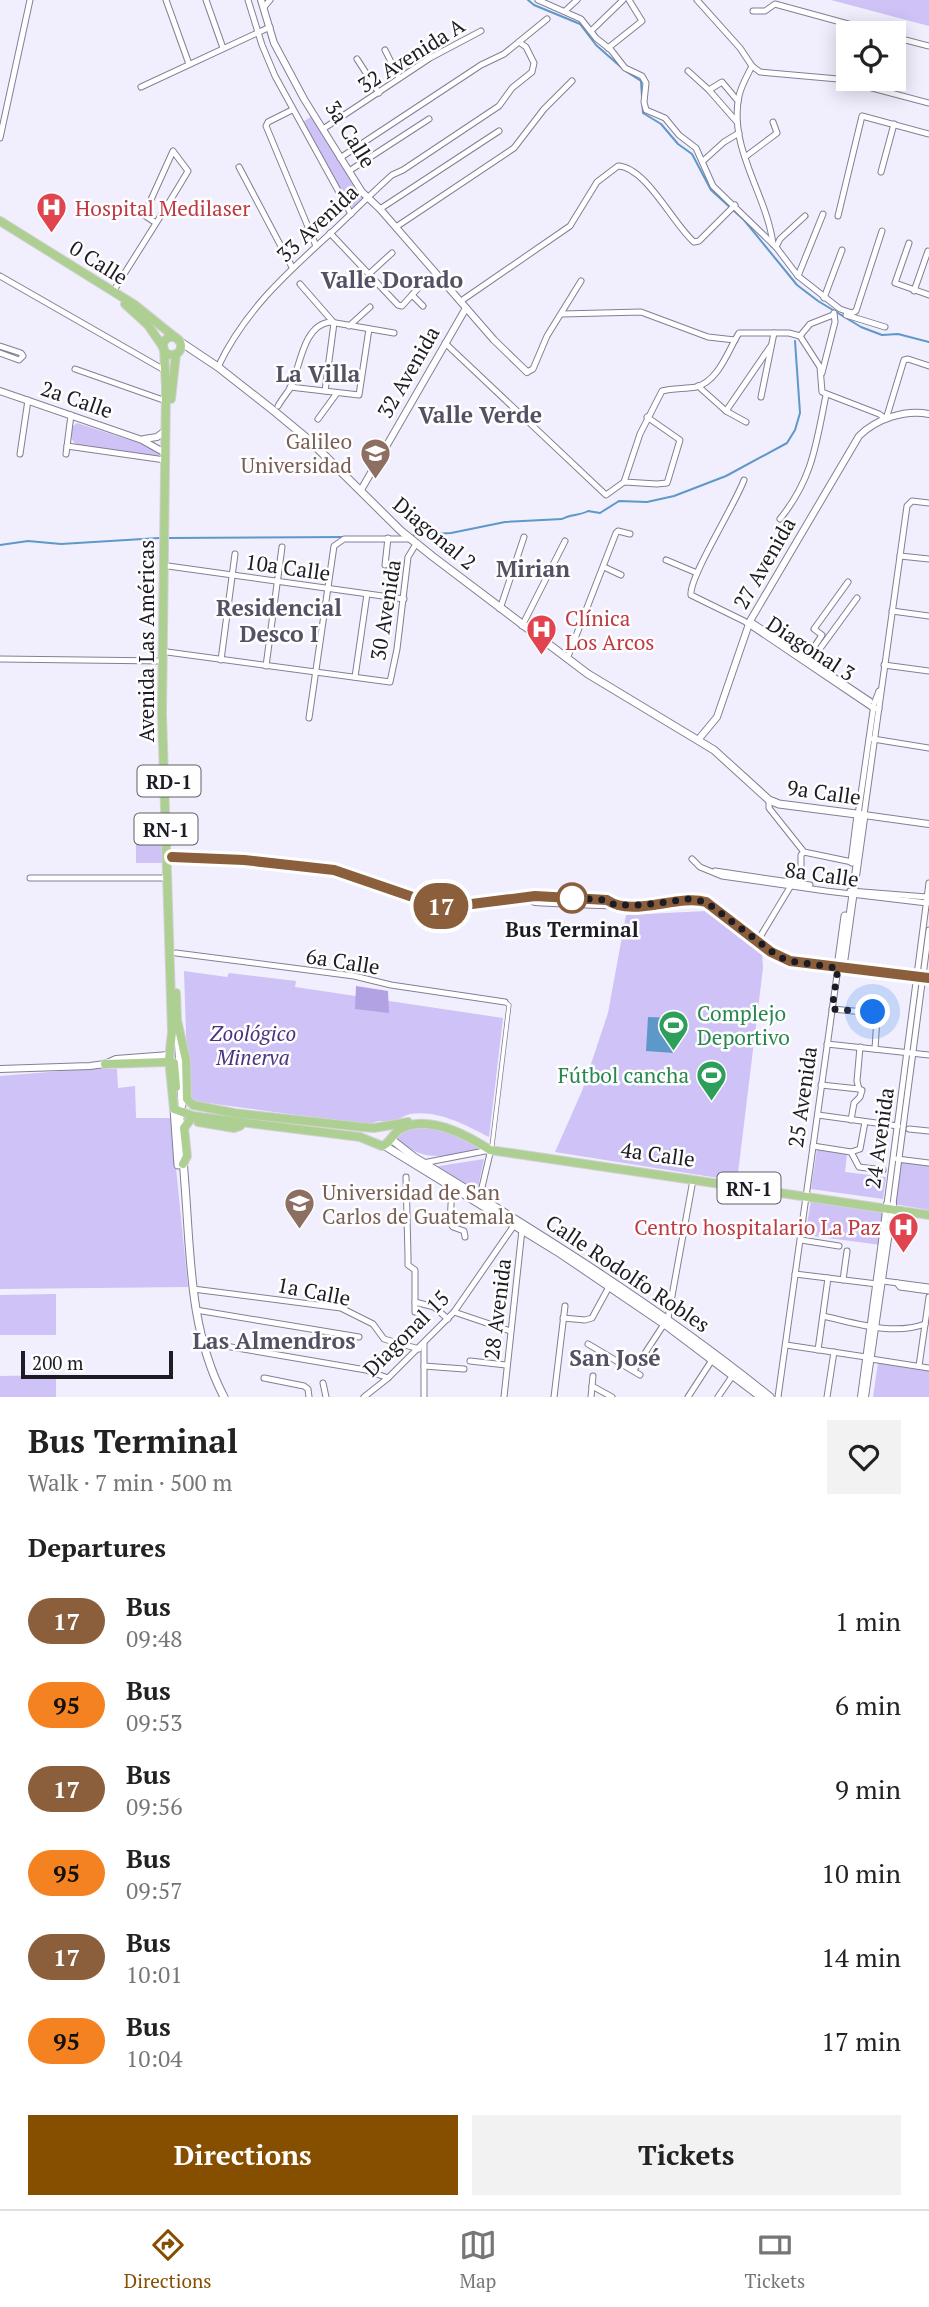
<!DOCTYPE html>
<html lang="en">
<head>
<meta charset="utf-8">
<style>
  body { margin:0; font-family:"PT Serif",serif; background:#f2f2f2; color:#222; height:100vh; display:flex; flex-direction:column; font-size:26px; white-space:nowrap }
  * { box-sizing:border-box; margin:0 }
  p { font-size:23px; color:#767676 }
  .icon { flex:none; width:38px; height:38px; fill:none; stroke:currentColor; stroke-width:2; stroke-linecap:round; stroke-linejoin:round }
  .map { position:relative; height:1397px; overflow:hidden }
  .panel { display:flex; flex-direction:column; background:#fff; flex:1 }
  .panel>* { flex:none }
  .badge { padding:0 14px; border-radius:23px; font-size:24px; line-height:46px }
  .buttons { position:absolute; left:836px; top:21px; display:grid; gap:14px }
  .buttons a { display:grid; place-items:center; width:70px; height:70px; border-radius:0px; background:#fff; box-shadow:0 4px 18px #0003; font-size:35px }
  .scale { position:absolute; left:21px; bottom:18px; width:152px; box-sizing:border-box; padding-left:7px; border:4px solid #1d1b23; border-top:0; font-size:19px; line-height:24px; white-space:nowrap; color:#1d1b23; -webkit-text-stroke:5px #fefefe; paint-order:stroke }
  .you { position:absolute; width:35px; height:35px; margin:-18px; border:5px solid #fff; border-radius:50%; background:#1a73e8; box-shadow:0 0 0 10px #1a73e833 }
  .map>.badge { position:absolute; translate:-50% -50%; box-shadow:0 0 0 4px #fff }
  h2 { padding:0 28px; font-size:26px; line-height:63px }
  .round { display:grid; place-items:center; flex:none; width:74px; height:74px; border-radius:0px; background:#f2f2f2 }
  .head { display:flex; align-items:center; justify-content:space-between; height:119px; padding:0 28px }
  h1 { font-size:33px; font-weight:700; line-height:52px }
  .primary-button { display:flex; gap:14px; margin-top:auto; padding:14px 28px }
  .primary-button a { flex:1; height:80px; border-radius:0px; background:#864f00; color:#fff; font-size:28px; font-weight:700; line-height:80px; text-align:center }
  .primary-button a+a { background:#f2f2f2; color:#222 }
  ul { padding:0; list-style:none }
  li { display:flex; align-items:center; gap:21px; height:84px; padding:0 28px }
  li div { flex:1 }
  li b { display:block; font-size:26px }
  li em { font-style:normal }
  li .badge { min-width:77px; font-weight:700; text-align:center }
  .tab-bar { display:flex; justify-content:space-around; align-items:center; height:98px; border-top:2px solid #e0e0e0; background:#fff; font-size:19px; color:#767676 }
  .tab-bar a { display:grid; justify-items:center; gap:4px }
  .tab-bar .on { color:#864f00 }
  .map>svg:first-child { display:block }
  .green { fill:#cec2f7 }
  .forest { fill:#b2a2e4 }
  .water { fill:#5e98c9 }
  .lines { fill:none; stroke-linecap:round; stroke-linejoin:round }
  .stream { stroke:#5e98c9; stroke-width:2 }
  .pedestrian-casing { stroke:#847f95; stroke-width:5 }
  .minor-casing { stroke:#847f95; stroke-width:7 }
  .tertiary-casing { stroke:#847f95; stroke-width:8 }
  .secondary-casing { stroke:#847f95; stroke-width:9 }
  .primary-casing { stroke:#d2d1d3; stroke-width:10 }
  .pedestrian { stroke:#fff; stroke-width:3.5 }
  .minor { stroke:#fff; stroke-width:5 }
  .tertiary { stroke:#fff; stroke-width:6 }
  .secondary { stroke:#fff; stroke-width:7 }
  .primary { stroke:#aecf92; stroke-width:8 }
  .line-casing { stroke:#fff; stroke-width:16 }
  .line { stroke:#8b5e3c; stroke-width:10 }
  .walk { stroke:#1d1b23; stroke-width:7; stroke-dasharray:0 12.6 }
  .stop-dot { fill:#fff; stroke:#8b5e3c; stroke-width:3.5 }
  .labels { text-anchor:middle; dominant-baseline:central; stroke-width:5; stroke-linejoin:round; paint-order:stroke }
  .shield { fill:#fefefe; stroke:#605f65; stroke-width:2 }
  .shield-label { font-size:19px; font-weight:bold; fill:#1d1b23 }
  .street-label { font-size:21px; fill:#1d1b23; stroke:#fefefe }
  .health-label { font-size:21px; fill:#be3a42; stroke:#fefefe; text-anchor:start }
  .education-label { font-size:21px; fill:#785e54; stroke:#fefefe; text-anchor:end }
  .stop-label { font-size:21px; font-weight:bold; fill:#1d1b23; stroke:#fefefe }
  .leisure-label { font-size:21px; fill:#27864d; stroke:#fefefe; text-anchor:start }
  .park-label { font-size:21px; font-style:italic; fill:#4c3280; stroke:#fefefe }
  .neighbourhood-label { font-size:23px; font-weight:bold; fill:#555164; stroke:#fefefe }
</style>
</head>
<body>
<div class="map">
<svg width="929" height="1397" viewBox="0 0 929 1397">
  <rect width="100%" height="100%" fill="#f1effd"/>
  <g class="green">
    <path d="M831 0H929V26Z"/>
    <path d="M312 116 362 194V198L354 207 349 206 303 122Z"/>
    <path d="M77 423 154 448 161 454 158 456 76 445 71 438 72 427Z"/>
    <rect x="136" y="831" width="30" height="32"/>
    <path d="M706 911 762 950 763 968 737 1181 555 1152 582 1091 608 1013 626 915Z"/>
    <path d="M184 971 227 977 229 973 296 981 295 987 503 1018 489 1137C465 1125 439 1110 410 1114 405 1115 400 1119 395 1120 384 1123 380 1118 369 1125L193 1101 188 1094Z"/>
    <path d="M86 1069H117L118 1088 135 1086 136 1118H171L188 1287 0 1289V1076Z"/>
    <path d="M409 1127 437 1128 484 1147 482 1150C446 1155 425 1165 396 1138L397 1134Z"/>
    <path d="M817 1149 847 1153 845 1172 886 1177 883 1199 811 1189Z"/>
    <path d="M484 1159 477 1192 433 1167Z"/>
    <path d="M899 1159 929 1164V1210L894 1204Z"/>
    <path d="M811 1201 885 1212 881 1245 805 1235Z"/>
    <path d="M56 1294V1335H0V1295Z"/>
    <path d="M878 1363 929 1370V1397H873Z"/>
    <path d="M56 1375V1397H0V1376Z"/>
  </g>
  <path class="forest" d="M356 986 388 991 389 1013 355 1009Z"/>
  <path class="water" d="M648 1017 676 1018 674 1053 646 1051Z"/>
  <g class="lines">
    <g class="stream">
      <path d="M528 0 534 5 580 24 596 45 622 68"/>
      <path d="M627 72 641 81 643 113 661 124 678 144 692 154 711 190 744 220 797 285 818 301 861 327 882 335 898 334 929 342"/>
      <path d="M414 535 451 533 505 522 562 519C571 514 579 516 588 511L600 513 619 501 647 502 674 496 726 476 787 443 795 430 800 413 795 341"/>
      <path d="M168 538 345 537"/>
      <path d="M0 545 28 541 61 544 159 538"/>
    </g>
    <defs>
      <path id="pedestrian" d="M492 1146 509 1005 505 1002"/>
      <g id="minor">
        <path d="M166 0 189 64"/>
        <path d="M206 0 223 48"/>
        <path d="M248 0 262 45 275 76 351 214"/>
        <path d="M538 0 581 19 596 38 611 50 625 68 642 76 646 83 644 102 646 110 665 118 679 135 696 148 713 186 776 247 798 276 840 309 852 313 856 311 882 231"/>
        <path d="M697 0 740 48 752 66 760 72 838 79 929 103"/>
        <path d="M264 7 270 0"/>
        <path d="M566 10 577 0"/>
        <path d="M753 11H765L775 4 881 33"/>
        <path d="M591 31 623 0"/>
        <path d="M894 37 929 46"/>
        <path d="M608 48 642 21 629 0"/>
        <path d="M385 50 399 78"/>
        <path d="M357 59 379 93"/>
        <path d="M752 66C747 76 741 86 739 96 728 148 767 195 773 244"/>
        <path d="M688 71 709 90 737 122"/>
        <path d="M141 87 270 27"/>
        <path d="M709 90 722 82 738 101"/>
        <path d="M292 110 268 122 266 126 316 246"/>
        <path d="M323 129 430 58 481 31"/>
        <path d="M0 138 30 0"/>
        <path d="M745 157 777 133 773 122"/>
        <path d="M340 158 481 65 504 54 547 19"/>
        <path d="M703 161 724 142 739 133"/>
        <path d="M239 167 292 267"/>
        <path d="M352 169 429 119"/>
        <path d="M881 172 894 124"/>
        <path d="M380 209 499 131"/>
        <path d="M838 216 862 116 929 134"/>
        <path d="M396 227 514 148 544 109 572 81"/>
        <path d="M330 233 398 305 402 306 421 285"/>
        <path d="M909 243 895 283 929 295"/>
        <path d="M776 247 780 239 805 216"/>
        <path d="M369 274 392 253"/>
        <path d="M0 276 166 371"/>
        <path d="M798 276 823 214"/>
        <path d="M300 284 334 323 325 391"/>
        <path d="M914 291 928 251"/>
        <path d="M113 292C138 251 164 212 188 171L173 151 144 215 156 223"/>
        <path d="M412 295 423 306"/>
        <path d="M824 298 842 250"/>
        <path d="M461 301 570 226 597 182 618 166C646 167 673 224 694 242L699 241 735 205"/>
        <path d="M562 314 641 312 708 337 735 340"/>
        <path d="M846 315 885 327"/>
        <path d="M349 326 370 307"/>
        <path d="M800 336 820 367 822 392 879 414 886 419 904 360 908 359 929 366"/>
        <path d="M445 343 606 495 624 482 640 434 662 391C673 388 685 389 696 387 719 381 728 350 739 333H789L800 336 810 324 833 315"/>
        <path d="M0 346 21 353 23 356 19 360 0 353"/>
        <path d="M218 367C244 311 288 272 333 231 353 212 372 193 392 175L403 170 499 106 512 88 532 72 534 63 526 47 519 42"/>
        <path d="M75 369 166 401"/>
        <path d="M527 372 533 369 547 336 581 281"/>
        <path d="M822 373 835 322 834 313"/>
        <path d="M698 386 726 411 746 422"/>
        <path d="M290 387 359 395 369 329"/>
        <path d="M761 397 774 333"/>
        <path d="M278 406C282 399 287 393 291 387 300 367 303 325 330 322L394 333"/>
        <path d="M726 411 770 347"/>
        <path d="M318 419 337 393"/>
        <path d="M67 446 165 460"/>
        <path d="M20 454 28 400"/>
        <path d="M66 454 71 415"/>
        <path d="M744 480C735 505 689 577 691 595L744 621 873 708 879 709"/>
        <path d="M624 482 657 484 667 483 668 480 680 440 647 417"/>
        <path d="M780 519C813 478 816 444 826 395"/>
        <path d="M900 556 929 559"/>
        <path d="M666 560 697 573"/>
        <path d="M385 565 388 538"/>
        <path d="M168 566 404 599"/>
        <path d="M604 567 621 575"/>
        <path d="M500 609 524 537"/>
        <path d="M892 611 929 616"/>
        <path d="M750 621 870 701"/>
        <path d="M522 626 565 541"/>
        <path d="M167 652 390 682 397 649 408 557 416 544"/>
        <path d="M807 658 822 635 814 629 848 582"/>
        <path d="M0 659 163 661"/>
        <path d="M567 659 616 533 618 531 630 534"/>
        <path d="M221 660 235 554"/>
        <path d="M811 661 857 598"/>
        <path d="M884 665 929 671"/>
        <path d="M266 666 282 547"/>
        <path d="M355 677 367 594"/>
        <path d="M309 718 334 546 344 539H411"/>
        <path d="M873 739 929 748"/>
        <path d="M769 800V808L804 852 852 862"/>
        <path d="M858 815 874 704 879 691"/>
        <path d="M864 815 907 506 912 501 929 503"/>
        <path d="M692 859 700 867 722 876 826 891 927 903"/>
        <path d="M715 871 810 885"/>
        <path d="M30 878H168"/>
        <path d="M850 891 927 897"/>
        <path d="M757 942 801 869V855L804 852"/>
        <path d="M176 953 354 976 391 985 505 1002"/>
        <path d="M832 1009 875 1013 877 1017 875 1049"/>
        <path d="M827 1044 929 1055"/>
        <path d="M821 1085 859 1089 857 1081 860 1047"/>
        <path d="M818 1115 898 1126"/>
        <path d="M851 1120 854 1103 860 1097 862 1090 859 1089"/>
        <path d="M865 1122 860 1149 851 1152 859 1167 883 1170"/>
        <path d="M909 1129 929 1131"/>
        <path d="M813 1146 851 1152"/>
        <path d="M897 1159 929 1163"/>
        <path d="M423 1163 490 1150"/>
        <path d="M406 1177 408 1256V1265L415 1270V1312"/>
        <path d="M452 1187 450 1223 453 1227 464 1231 465 1237"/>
        <path d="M479 1200 491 1149"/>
        <path d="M887 1204 929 883"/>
        <path d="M893 1204 929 930"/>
        <path d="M801 1240 839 1246"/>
        <path d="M795 1274 877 1284"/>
        <path d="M843 1280 847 1251"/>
        <path d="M883 1281 929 1287"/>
        <path d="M897 1283 900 1287 929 1291"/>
        <path d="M193 1289 341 1308 373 1324 384 1339 419 1349"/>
        <path d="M415 1302 434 1307 448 1319"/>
        <path d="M196 1310 359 1337"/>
        <path d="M454 1312 510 1331"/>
        <path d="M823 1316C855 1323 893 1336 925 1324"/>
        <path d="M563 1318 585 1320 592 1318 610 1285"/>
        <path d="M202 1342 366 1370 388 1378"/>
        <path d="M588 1344 640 1375"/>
        <path d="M786 1345 866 1357"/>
        <path d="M818 1350 828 1278"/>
        <path d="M871 1359 929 1368"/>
        <path d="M470 1361 506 1365"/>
        <path d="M424 1366 464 1369"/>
        <path d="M919 1366 929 1297"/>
        <path d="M634 1370 668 1318 693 1180"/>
        <path d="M264 1378 304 1386 308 1389 309 1397"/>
        <path d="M323 1383 326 1397"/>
        <path d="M592 1386 612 1397"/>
        <path d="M364 1397 388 1378 454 1312 515 1224"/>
        <path d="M424 1397V1343"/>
        <path d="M504 1397 522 1230"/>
        <path d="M554 1397 565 1306"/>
        <path d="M591 1397 593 1376"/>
        <path d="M688 1397 714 1357"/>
        <path d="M718 1397 733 1375"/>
        <path d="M778 1397 838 968"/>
        <path d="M827 1397 834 1352"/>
      </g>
      <g id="tertiary">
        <path d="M261 0 274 43 304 99 362 192 380 209 494 340 527 372"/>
        <path d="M0 391 142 440 165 453"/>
        <path d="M144 439 157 437 165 431"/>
        <path d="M361 490 466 308"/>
        <path d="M698 740 717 717 750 621 859 436C876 419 905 409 929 414"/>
        <path d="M864 815 929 824"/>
        <path d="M172 857 244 860 334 870 439 906H456L535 896 607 900 615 905"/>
        <path d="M524 898 535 902C572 904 609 907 646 905 667 904 686 897 707 902L779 957 790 961 838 968"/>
        <path d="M0 1069 90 1066 105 1064 116 1059 169 1055"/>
        <path d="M861 1397 887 1204"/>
        <path d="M865 1397 893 1204"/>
      </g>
      <g id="secondary">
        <path d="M179 341 218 367 274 411 309 440 401 531 432 556 588 674 714 750 769 800 779 804 864 815 844 959 838 968"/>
        <path d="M852 862 858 815"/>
        <path d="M838 967 845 916"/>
        <path d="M838 968 929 978"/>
        <path d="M178 1035 182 1105"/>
        <path d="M174 1109 178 1165"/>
        <path d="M180 1117C182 1149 185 1181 187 1214 191 1276 194 1340 224 1397"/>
        <path d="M391 1139 414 1157C537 1232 659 1307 770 1397"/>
        <path d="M385 1146 561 1254 667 1326 761 1397"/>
      </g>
      <g id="primary">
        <path d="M0 221 135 305 176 338"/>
        <path d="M125 304 148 325 163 347"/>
        <circle cx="172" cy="346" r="9"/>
        <path d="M164 349 166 388 162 714 172 1032 169 1059 174 1109 193 1116 360 1137 382 1146C391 1143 392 1133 402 1128 429 1115 467 1135 490 1150L929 1215"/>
        <path d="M171 399 176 354"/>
        <path d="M176 993 177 1020 186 1060 187 1099 193 1105 234 1113 362 1127 374 1128 408 1122"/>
        <path d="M174 1063 176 1087"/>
        <path d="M105 1064 167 1062"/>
        <path d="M198 1122 234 1128 240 1126 242 1122"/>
        <path d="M183 1164 187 1156 184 1128 193 1116"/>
      </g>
    </defs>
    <use href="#pedestrian" class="pedestrian-casing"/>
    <use href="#minor" class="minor-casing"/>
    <use href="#tertiary" class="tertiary-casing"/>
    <use href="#secondary" class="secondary-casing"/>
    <use href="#primary" class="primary-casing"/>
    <use href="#pedestrian" class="pedestrian"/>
    <use href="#minor" class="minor"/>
    <use href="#tertiary" class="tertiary"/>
    <use href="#secondary" class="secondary"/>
    <use href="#primary" class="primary"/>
  </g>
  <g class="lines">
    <defs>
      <path id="line" d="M172 857 244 860 334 870 439 906H456L535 896 607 900C633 918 677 894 706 902L771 952 790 961 929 978"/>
    </defs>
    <use href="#line" class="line-casing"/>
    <use href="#line" class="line"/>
    <path class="walk" d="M572 898H568L607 900 615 905H644L688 899 706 902 779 957 790 961 838 968 832 1009 873 1012"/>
  </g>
  <defs>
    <symbol id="hospital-pin" viewBox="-11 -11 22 30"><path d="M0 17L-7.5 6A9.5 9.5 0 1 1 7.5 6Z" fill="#e0444e" stroke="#fefefe"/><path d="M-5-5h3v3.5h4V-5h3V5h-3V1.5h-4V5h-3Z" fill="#fff"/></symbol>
    <symbol id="university-pin" viewBox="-11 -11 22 30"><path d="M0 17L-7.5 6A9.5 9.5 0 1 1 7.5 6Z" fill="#8d6e63" stroke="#fefefe"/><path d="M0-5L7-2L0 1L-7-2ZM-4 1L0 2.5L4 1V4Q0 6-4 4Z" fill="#fff"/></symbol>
    <symbol id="stadium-pin" viewBox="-11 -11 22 30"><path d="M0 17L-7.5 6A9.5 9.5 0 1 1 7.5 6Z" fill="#2e9e5b" stroke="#fefefe"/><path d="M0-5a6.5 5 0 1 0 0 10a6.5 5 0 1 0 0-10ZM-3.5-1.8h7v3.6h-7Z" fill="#fff"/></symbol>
  </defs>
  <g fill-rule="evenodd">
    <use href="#hospital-pin" x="34" y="190" width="35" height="47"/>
    <use href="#university-pin" x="358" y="436" width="35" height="47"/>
    <use href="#hospital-pin" x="524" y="612" width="35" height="47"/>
    <use href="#stadium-pin" x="656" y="1008" width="35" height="47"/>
    <use href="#stadium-pin" x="694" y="1058" width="35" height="47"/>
    <use href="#university-pin" x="282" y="1186" width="35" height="47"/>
    <use href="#hospital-pin" x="886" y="1210" width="35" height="47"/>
  </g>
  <circle class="stop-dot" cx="572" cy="898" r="14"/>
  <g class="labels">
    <g class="shield">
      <rect x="137.5" y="765.5" width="63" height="31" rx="5"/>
      <rect x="134.5" y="813.5" width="63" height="31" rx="5"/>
      <rect x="717.5" y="1172.5" width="63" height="31" rx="5"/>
    </g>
    <g class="shield-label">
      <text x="169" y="781">RD-1</text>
      <text x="166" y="829">RN-1</text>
      <text x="749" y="1188">RN-1</text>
    </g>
    <g class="street-label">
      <text transform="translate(411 55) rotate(-32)">32 Avenida A</text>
      <text transform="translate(351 134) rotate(58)">3a Calle</text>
      <text transform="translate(317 223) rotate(-43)">33 Avenida</text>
      <text transform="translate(99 262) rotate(32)">0 Calle</text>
      <text transform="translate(408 372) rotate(-60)">32 Avenida</text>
      <text transform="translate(77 399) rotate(19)">2a Calle</text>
      <text transform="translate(435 533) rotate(40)">Diagonal 2</text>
      <text transform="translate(764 563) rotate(-60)">27 Avenida</text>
      <text transform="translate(288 567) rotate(8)">10a Calle</text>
      <text transform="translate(385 610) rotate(-81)">30 Avenida</text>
      <text transform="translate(146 641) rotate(-90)">Avenida Las Américas</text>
      <text transform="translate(811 648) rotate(33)">Diagonal 3</text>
      <text transform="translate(824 792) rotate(8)">9a Calle</text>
      <text transform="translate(822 874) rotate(8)">8a Calle</text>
      <text transform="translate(343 961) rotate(9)">6a Calle</text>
      <text transform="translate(802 1097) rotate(-82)">25 Avenida</text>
      <text transform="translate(879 1138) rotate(-82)">24 Avenida</text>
      <text transform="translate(658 1154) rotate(8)">4a Calle</text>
      <text transform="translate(628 1273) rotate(34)">Calle Rodolfo Robles</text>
      <text transform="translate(314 1291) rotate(11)">1a Calle</text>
      <text transform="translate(497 1309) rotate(-83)">28 Avenida</text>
      <text transform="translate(406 1333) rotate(-45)">Diagonal 15</text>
    </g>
    <g class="health-label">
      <text x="75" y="208">Hospital Medilaser</text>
      <text x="565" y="618">Clínica<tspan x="565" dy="24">Los Arcos</tspan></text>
      <text x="881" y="1227" text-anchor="end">Centro hospitalario La Paz</text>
    </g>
    <g class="education-label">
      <text x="352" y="441">Galileo<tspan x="352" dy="24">Universidad</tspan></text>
      <text x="322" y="1192" text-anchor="start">Universidad de San<tspan x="322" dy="24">Carlos de Guatemala</tspan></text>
    </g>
    <g class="stop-label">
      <text x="572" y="929">Bus Terminal</text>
    </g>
    <g class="leisure-label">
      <text x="697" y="1013">Complejo<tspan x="697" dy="24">Deportivo</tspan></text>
      <text x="689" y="1075" text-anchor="end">Fútbol cancha</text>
    </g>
    <g class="park-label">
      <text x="253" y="1033">Zoológico<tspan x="253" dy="24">Minerva</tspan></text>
    </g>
    <g class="neighbourhood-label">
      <text x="392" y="279">Valle Dorado</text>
      <text x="318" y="373">La Villa</text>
      <text x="480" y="414">Valle Verde</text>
      <text x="533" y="568">Mirian</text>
      <text x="279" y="607">Residencial<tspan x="279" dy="26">Desco I</tspan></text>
      <text x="274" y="1340">Las Almendros</text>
      <text x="615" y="1357">San José</text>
    </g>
  </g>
</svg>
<div class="buttons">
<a><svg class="icon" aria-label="locate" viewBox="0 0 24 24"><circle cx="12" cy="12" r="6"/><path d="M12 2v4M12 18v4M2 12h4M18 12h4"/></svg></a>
</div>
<div class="scale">200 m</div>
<div class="you" style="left:873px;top:1012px"></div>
<b class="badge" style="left:441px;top:906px;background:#8b5e3c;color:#fff">17</b>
</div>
<section class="panel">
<div class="head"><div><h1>Bus Terminal</h1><p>Walk · 7 min · 500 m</p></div><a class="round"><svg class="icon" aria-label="heart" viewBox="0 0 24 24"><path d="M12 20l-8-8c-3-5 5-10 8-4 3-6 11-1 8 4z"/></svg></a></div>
<h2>Departures</h2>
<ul>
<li><span class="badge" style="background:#8b5e3c;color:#fff">17</span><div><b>Bus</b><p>09:48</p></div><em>1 min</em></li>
<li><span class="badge" style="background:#f58220;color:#111">95</span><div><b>Bus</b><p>09:53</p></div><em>6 min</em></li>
<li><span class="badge" style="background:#8b5e3c;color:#fff">17</span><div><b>Bus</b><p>09:56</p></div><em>9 min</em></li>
<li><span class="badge" style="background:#f58220;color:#111">95</span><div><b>Bus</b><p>09:57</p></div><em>10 min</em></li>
<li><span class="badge" style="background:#8b5e3c;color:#fff">17</span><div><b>Bus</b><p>10:01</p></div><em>14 min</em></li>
<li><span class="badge" style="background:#f58220;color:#111">95</span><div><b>Bus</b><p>10:04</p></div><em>17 min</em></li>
</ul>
<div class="primary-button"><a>Directions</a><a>Tickets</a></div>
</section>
<nav class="tab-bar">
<a class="on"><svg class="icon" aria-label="directions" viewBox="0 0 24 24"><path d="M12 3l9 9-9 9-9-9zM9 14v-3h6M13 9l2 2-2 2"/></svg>Directions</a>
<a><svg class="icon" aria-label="map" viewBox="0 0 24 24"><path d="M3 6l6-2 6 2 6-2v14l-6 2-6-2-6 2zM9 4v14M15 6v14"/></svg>Map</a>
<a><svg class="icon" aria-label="tickets" viewBox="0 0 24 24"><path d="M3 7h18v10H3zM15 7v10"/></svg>Tickets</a>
</nav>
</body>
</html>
